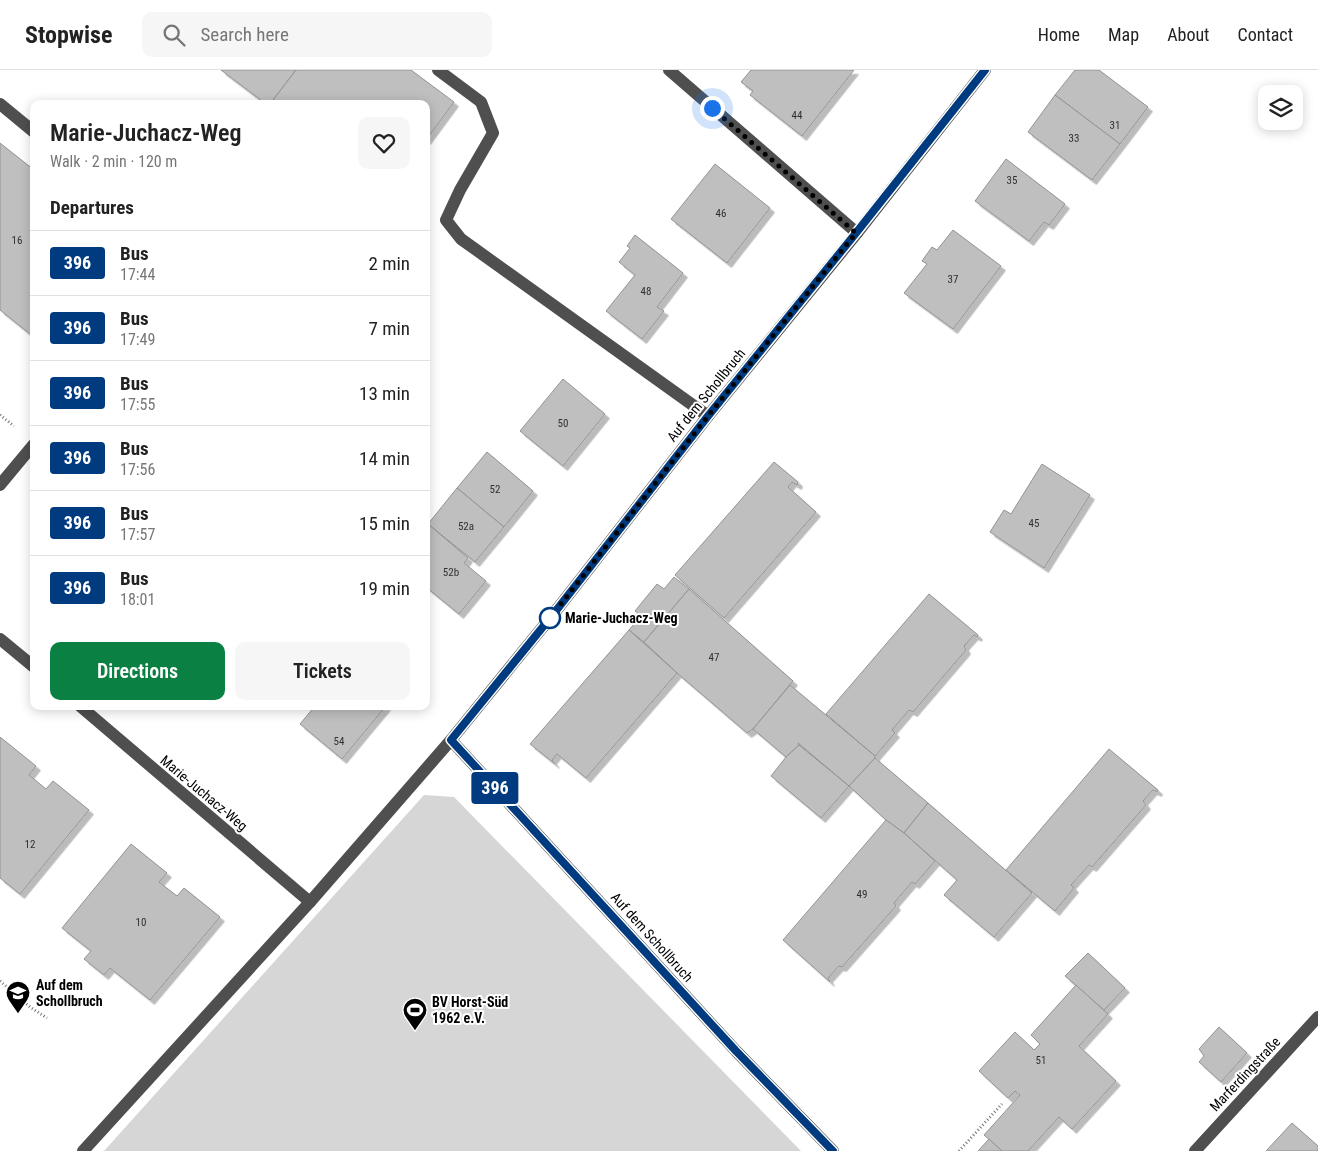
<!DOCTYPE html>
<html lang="en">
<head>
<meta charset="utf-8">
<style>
  body { margin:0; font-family:"Roboto Condensed",sans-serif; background:#f6f6f6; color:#222; height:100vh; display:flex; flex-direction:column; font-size:19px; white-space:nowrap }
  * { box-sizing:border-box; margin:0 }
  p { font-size:16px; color:#767676 }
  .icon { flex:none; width:28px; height:28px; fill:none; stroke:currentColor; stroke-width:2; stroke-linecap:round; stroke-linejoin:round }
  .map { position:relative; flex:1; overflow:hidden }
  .panel { position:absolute; left:30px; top:30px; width:400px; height:610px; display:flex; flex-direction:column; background:#fff; border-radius:10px; box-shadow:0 2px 12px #0003 }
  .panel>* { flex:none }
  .badge { padding:0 10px; border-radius:4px; font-size:18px; line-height:32px }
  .buttons { position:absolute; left:1258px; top:15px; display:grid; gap:10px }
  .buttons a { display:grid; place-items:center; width:45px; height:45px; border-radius:10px; background:#fff; box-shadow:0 2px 12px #0003; font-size:25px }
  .you { position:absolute; width:25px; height:25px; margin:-12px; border:4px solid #fff; border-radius:50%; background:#1a73e8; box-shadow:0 0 0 8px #1a73e833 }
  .map>.badge { position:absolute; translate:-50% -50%; box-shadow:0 0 0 2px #fff }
  h2 { padding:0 20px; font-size:19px; line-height:45px }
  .round { display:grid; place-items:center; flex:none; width:52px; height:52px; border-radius:10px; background:#f6f6f6 }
  .summary { display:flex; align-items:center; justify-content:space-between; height:85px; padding:0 20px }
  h1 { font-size:24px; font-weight:600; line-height:38px }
  .cta { display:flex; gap:10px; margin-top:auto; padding:10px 20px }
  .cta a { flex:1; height:58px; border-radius:10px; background:#0b8043; color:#fff; font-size:20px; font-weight:600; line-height:58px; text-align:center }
  .cta a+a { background:#f6f6f6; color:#222 }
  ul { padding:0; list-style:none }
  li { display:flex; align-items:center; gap:15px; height:65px; padding:0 20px; border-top:1px solid #e0e0e0 }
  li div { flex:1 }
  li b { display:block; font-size:19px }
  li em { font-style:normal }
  li .badge { min-width:55px; font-weight:700; text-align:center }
  header { display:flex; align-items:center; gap:30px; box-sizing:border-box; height:70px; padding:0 25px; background:#fff; border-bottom:1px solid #e0e0e0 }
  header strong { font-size:24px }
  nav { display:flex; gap:28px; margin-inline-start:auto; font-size:18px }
  .search { width:350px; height:45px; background:#f6f6f6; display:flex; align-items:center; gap:12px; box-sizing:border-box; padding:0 18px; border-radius:10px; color:#767676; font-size:19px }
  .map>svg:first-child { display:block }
  .green { fill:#d6d6d6 }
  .building { fill:#bfbfbf; stroke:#939393; filter:url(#shadow) }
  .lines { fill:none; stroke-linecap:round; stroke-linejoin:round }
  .path { stroke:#717171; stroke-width:3; stroke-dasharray:1 2.5; stroke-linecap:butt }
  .minor { stroke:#4f4f4f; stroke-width:12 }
  .line-casing { stroke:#fff; stroke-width:11 }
  .line { stroke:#003b80; stroke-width:8 }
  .walk { stroke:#000; stroke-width:5; stroke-dasharray:0 9 }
  .stop-dot { fill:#fff; stroke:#003b80; stroke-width:2.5 }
  .labels { text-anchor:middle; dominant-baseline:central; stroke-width:4; stroke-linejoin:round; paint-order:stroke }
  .number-label { font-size:11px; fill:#303030 }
  .street-label { font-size:14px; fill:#000; stroke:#fff }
  .stop-label { font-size:14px; font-weight:bold; fill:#000; stroke:#fff; text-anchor:start }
  .poi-label { font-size:14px; font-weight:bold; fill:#000; stroke:#fff; text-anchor:start }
</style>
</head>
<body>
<header>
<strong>Stopwise</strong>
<div class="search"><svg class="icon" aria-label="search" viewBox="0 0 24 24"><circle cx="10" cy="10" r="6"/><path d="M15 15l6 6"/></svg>Search here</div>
<nav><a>Home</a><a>Map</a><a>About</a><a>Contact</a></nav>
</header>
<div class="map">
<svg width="1318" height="1081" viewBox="0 0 1318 1081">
  <defs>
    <filter id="shadow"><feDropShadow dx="4.5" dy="4.5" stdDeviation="0" flood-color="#0004"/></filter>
  </defs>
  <rect width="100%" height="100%" fill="#fff"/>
  <path class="green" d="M424 725 454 727 801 1081H104Z"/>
  <g class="building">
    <path d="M221 0H296L270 34H266Z"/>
    <path d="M296 0H411L454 32 426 70V34H270Z"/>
    <path d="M751 0H854L802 66 750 25 753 21 741 12Z"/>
    <path d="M1075 0H1099L1148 37 1120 74 1055 25Z"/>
    <path d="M1055 25 1120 74 1092 110 1028 62Z"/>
    <path d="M0 73 34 100V260L30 264 0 240Z"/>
    <path d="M1006 89 1065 134 1049 155 1044 152 1029 171 975 131Z"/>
    <path d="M715 94 770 138 727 193 671 149Z"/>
    <path d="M953 160 1001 196 953 259 904 223 927 194 922 191 932 177 937 180Z"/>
    <path d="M635 165 683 203 657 237 664 241 642 269 606 241 635 205 619 192 630 178 627 176Z"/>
    <path d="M563 309 605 344 563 396 520 361Z"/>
    <path d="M487 382 533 421 504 457 457 418Z"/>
    <path d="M774 392 798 412 797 415 792 412 788 417 816 442 724 548 675 505Z"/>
    <path d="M1042 394 1090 425 1044 498 990 462 1004 440 1011 444Z"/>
    <path d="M457 418 504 457 475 492 428 454Z"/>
    <path d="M428 454 468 488 464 493 486 511 459 544 426 517V456Z"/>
    <path d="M674 507 689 519 644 572 629 560 641 546 635 541 657 514 664 519Z"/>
    <path d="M689 519 793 611 753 659 747 663 677 603 644 572Z"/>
    <path d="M929 524 978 565 977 567 974 565 964 576 966 580 913 642 909 640 892 660 895 663 875 686 826 644Z"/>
    <path d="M629 560 677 603 586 708 557 684 552 690 555 694 530 674Z"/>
    <path d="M790 615 875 686V688L849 716 798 673 799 675 786 687 753 659Z"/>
    <path d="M315 636H386L342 689 300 654Z"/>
    <path d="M0 667 36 696 29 705 46 719 53 711 89 740 20 824 0 808Z"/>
    <path d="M799 675 849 716 821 748 771 706 786 687Z"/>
    <path d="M1109 679 1158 720 1157 722 1153 720 1143 731 1146 735 1092 797 1089 795 1071 815 1074 818 1055 841 1006 800Z"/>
    <path d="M875 688 928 733 904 763 886 750 849 716Z"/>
    <path d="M928 733 1032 823 994 867 944 825 957 810 904 763Z"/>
    <path d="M886 750 904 763 935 791 915 814 912 812 894 833 896 836 842 897 839 896 828 908 830 912 783 870Z"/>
    <path d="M131 774 167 803 159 812 177 826 184 818 220 847 150 930 110 898 104 905 84 889 91 881 62 858Z"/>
    <path d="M1088 883 1125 918 1104 940 1065 906Z"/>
    <path d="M1076 915 1108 944 1079 976 1116 1011 1072 1059 1059 1047 1028 1081H1002L984 1065 1020 1025 1015 1021 1008 1028 979 1001 1015 962 1034 980 1040 974 1031 965Z"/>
    <path d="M1219 957 1247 983 1221 1012 1199 992 1204 986 1199 979Z"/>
    <path d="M1292 1053 1318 1076V1081H1266Z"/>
    <path d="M989 1069 1002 1081H978Z"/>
  </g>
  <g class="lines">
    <g class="path">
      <path d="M0 345 14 356"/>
      <path d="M0 911 30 937 47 948"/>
      <path d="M959 1081 1002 1034"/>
    </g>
    <g class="minor">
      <path d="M438 0 481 32 493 63 460 120 446 150 461 169 708 346"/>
      <path d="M669 0 857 163"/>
      <path d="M0 34 34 62"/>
      <path d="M0 415 34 374"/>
      <path d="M0 569 34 597"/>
      <path d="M80 636 310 832"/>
      <path d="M451 670 736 981 833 1081"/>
      <path d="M83 1081 310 832 451 670 555 542 708 346 857 163 985 0"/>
      <path d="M1195 1081 1318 947"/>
    </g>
  </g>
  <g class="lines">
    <defs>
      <path id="line" d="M833 1081 736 981 451 670 555 542 708 346 856 163 985 0"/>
    </defs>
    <use href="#line" class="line-casing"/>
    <use href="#line" class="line"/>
    <path class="walk" d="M550 548 708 346 856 163 712 38"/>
  </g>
  <defs>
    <symbol id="school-pin" viewBox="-11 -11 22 30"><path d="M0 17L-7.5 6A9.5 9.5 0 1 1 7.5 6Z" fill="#000" stroke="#fff"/><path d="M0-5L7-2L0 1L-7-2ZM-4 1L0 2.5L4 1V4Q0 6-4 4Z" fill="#fff"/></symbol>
    <symbol id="stadium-pin" viewBox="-11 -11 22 30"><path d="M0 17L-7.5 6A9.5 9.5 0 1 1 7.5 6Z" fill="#000" stroke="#fff"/><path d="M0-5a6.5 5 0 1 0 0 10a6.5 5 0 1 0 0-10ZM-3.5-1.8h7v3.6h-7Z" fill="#fff"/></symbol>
  </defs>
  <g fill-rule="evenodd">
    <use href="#school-pin" x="4" y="909" width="28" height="38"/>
    <use href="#stadium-pin" x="401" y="926" width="28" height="38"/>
  </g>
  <circle class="stop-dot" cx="550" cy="548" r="10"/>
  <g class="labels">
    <g class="number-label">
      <text x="797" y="45">44</text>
      <text x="1115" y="55">31</text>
      <text x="1074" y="68">33</text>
      <text x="1012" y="110">35</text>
      <text x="721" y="143">46</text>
      <text x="17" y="170">16</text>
      <text x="953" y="209">37</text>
      <text x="646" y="221">48</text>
      <text x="563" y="353">50</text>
      <text x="495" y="419">52</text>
      <text x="1034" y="453">45</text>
      <text x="466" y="456">52a</text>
      <text x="451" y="502">52b</text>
      <text x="714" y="587">47</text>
      <text x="339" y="671">54</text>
      <text x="30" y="774">12</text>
      <text x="862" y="824">49</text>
      <text x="141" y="852">10</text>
      <text x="1041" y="990">51</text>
    </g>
    <g class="street-label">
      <text transform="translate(706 325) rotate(-51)">Auf dem Schollbruch</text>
      <text transform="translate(204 723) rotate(40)">Marie-Juchacz-Weg</text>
      <text transform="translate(652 867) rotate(48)">Auf dem Schollbruch</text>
      <text transform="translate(1245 1004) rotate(-47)">Marferdingstraße</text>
    </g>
    <g class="stop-label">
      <text x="565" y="548">Marie-Juchacz-Weg</text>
    </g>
    <g class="poi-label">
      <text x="36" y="915">Auf dem<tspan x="36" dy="16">Schollbruch</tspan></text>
      <text x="432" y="932">BV Horst-Süd<tspan x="432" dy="16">1962 e.V.</tspan></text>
    </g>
  </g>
</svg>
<div class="buttons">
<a><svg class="icon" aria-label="layers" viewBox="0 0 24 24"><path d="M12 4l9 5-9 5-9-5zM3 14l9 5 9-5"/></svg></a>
</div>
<div class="you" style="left:712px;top:38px"></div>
<b class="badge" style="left:495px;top:718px;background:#003b80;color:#fff">396</b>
<section class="panel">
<div class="summary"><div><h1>Marie-Juchacz-Weg</h1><p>Walk · 2 min · 120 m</p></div><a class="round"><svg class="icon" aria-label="heart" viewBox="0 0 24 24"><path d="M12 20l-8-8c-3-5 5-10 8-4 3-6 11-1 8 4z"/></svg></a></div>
<h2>Departures</h2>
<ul>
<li><span class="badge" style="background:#003b80;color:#fff">396</span><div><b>Bus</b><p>17:44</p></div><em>2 min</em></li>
<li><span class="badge" style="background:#003b80;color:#fff">396</span><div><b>Bus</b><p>17:49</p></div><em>7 min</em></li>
<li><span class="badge" style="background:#003b80;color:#fff">396</span><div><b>Bus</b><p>17:55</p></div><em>13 min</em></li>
<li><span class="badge" style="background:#003b80;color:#fff">396</span><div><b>Bus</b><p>17:56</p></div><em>14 min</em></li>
<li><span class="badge" style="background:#003b80;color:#fff">396</span><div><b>Bus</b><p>17:57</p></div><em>15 min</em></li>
<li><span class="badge" style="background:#003b80;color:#fff">396</span><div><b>Bus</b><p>18:01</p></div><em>19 min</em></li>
</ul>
<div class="cta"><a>Directions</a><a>Tickets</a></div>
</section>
</div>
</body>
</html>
